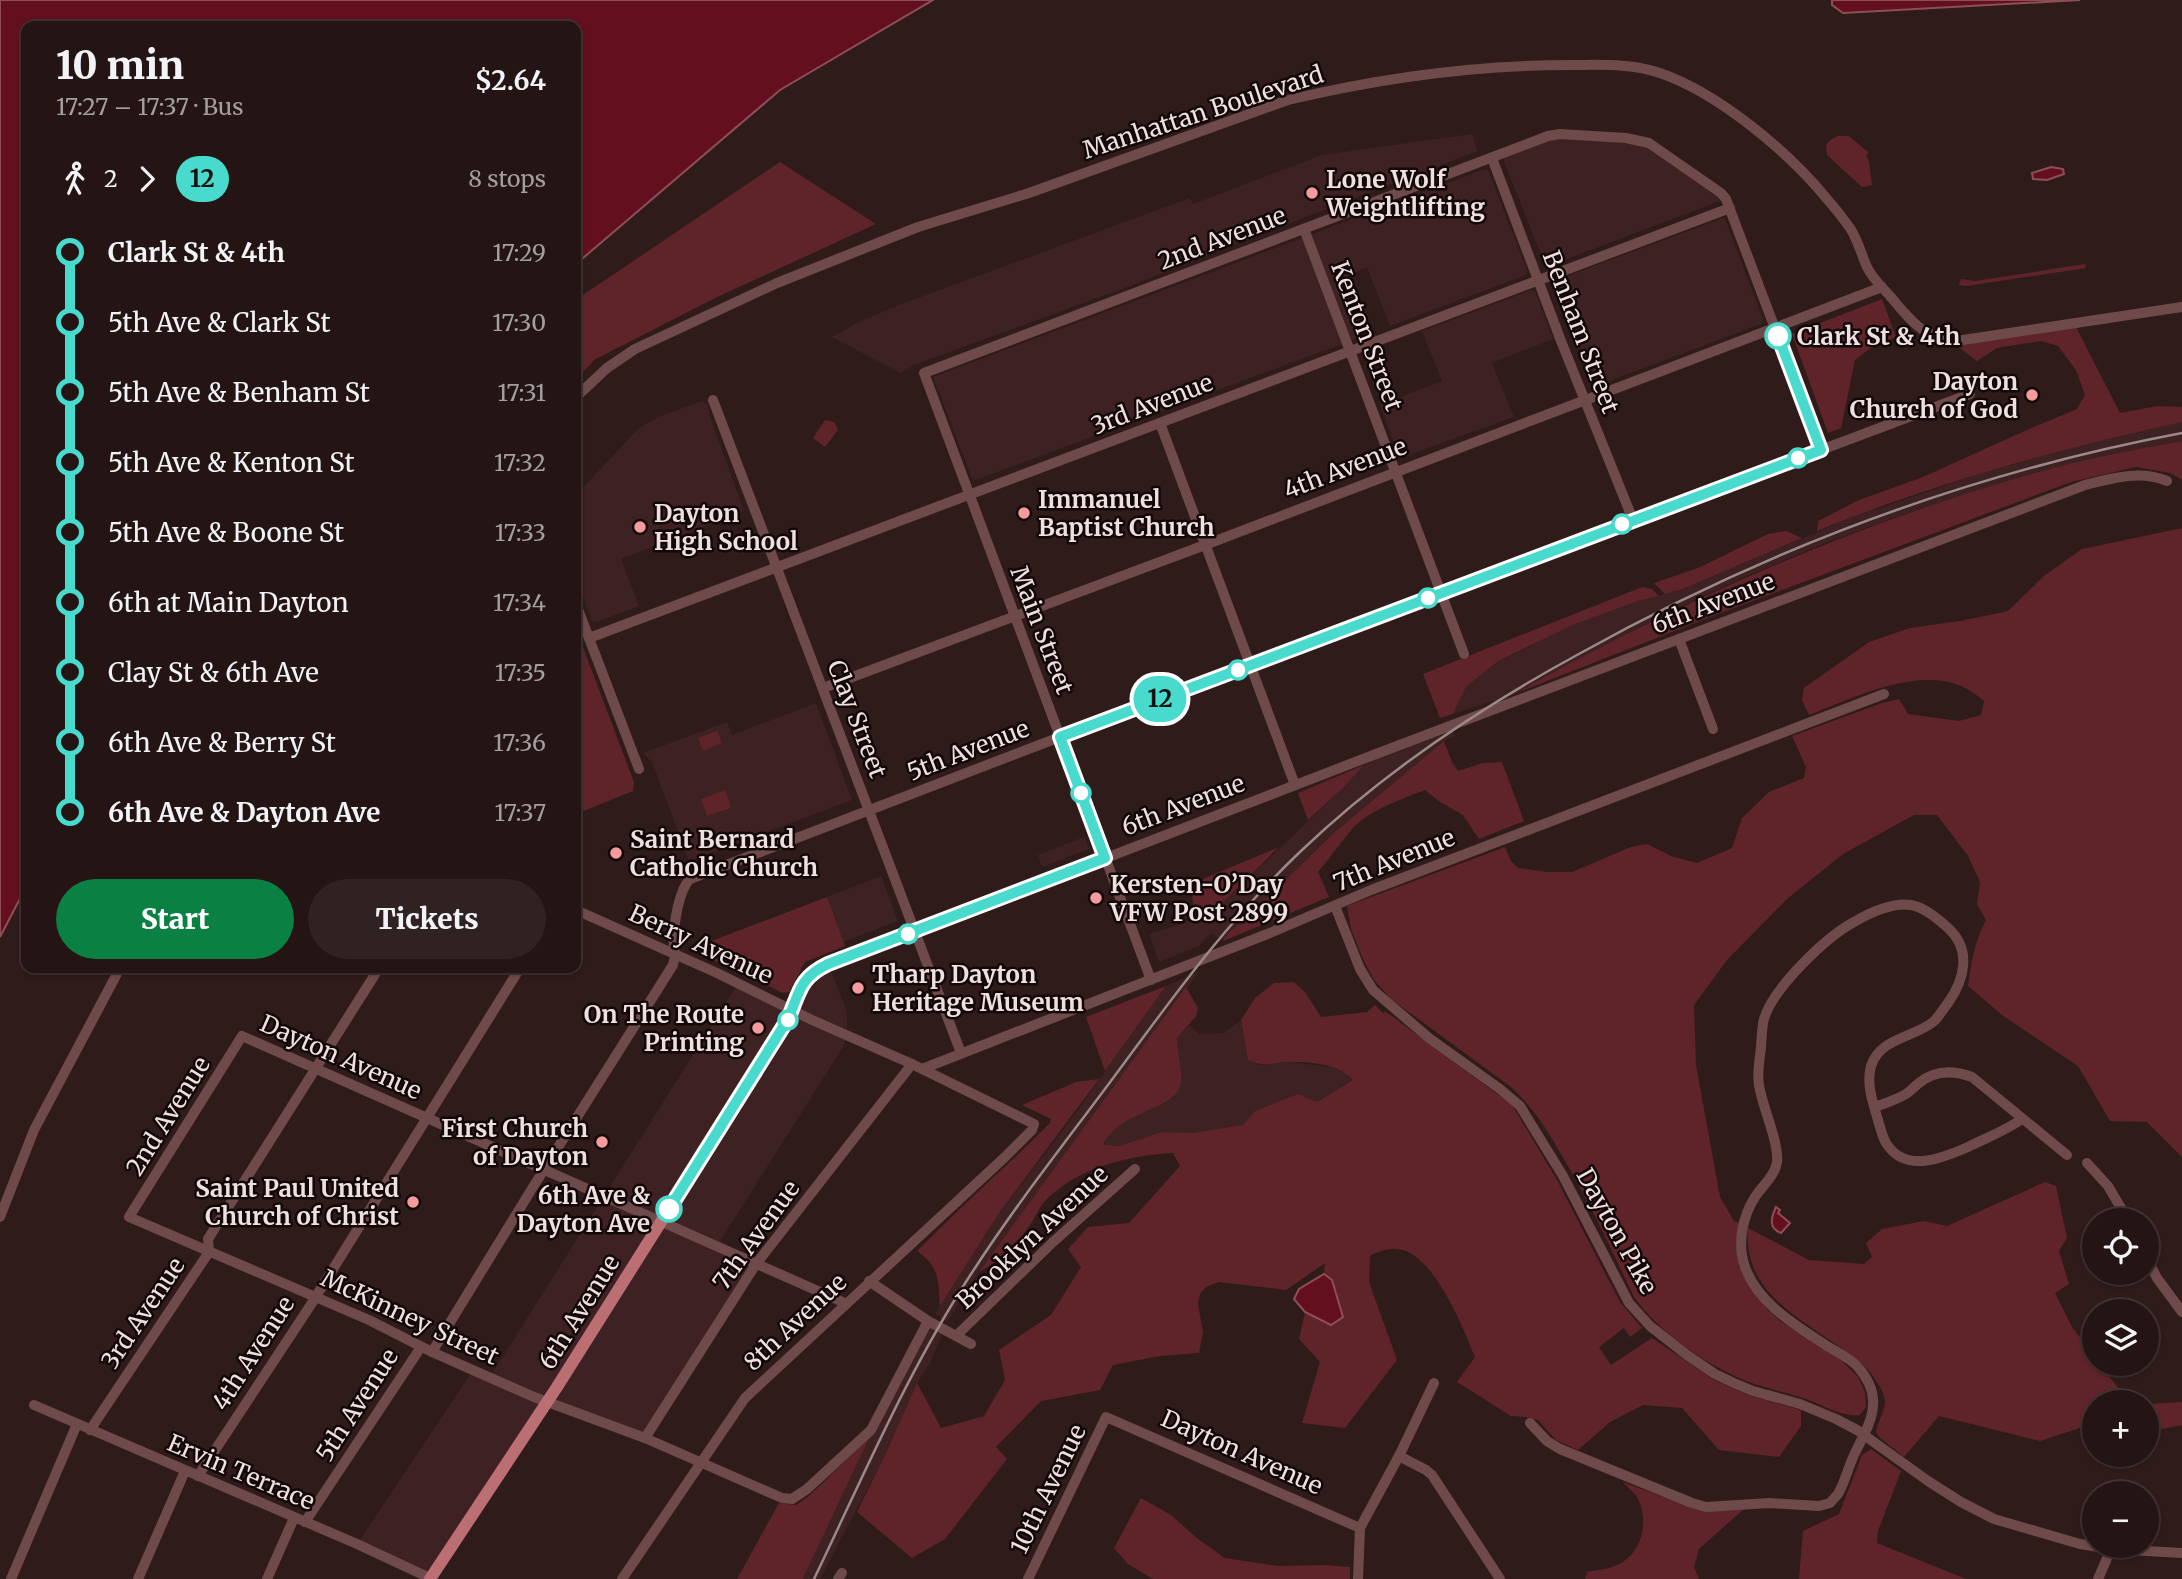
<!DOCTYPE html>
<html lang="en">
<head>
<meta charset="utf-8">
<style>
  body { margin:0; font-family:Merriweather,serif; background:#302122; color:#f1f3f6; height:100vh; display:flex; flex-direction:column; font-size:26px; white-space:nowrap }
  * { box-sizing:border-box; margin:0 }
  p { font-size:23px; color:#a39ea0 }
  .icon { flex:none; width:38px; height:38px; fill:none; stroke:currentColor; stroke-width:2; stroke-linecap:round; stroke-linejoin:round }
  .map { position:relative; flex:1; overflow:hidden }
  .side { position:absolute; left:21px; top:21px; width:560px; height:952px; display:flex; flex-direction:column; background:#241414; border-radius:14px; box-shadow:0 2px 5px #0004,0 0 0 2px #413334 }
  .side>* { flex:none }
  .badge { padding:0 14px; border-radius:23px; font-size:24px; line-height:46px }
  .tools { position:absolute; left:2082px; top:1208px; display:grid; gap:14px }
  .tools a { display:grid; place-items:center; width:77px; height:77px; border-radius:50%; background:#241414; box-shadow:0 2px 5px #0004,0 0 0 2px #413334; font-size:35px }
  .map>.badge { position:absolute; translate:-50% -50%; box-shadow:0 0 0 4px #fff }
  .legs { display:flex; align-items:center; gap:10px; height:77px; padding:0 35px; font-size:23px }
  .legs p { margin-inline-start:auto }
  .headline { display:flex; align-items:center; justify-content:space-between; height:119px; padding:0 35px }
  h1 { font-size:38px; font-weight:800; line-height:52px }
  .action { display:flex; gap:14px; margin-top:auto; padding:14px 35px }
  .action a { flex:1; height:80px; border-radius:42px; background:#0b8043; color:#fff; font-size:28px; font-weight:800; line-height:80px; text-align:center }
  .action a+a { background:#302122; color:#f1f3f6 }
  ul { padding:0 35px; list-style:none }
  li { display:flex; align-items:center; gap:24px; height:70px; font-size:26px }
  li i { display:grid; place-items:center; width:10px; height:100%; margin:0 9px; background:currentColor }
  li i::after { content:''; width:18px; height:18px; margin:-9px; border:5px solid; border-radius:50%; background:#241414 }
  li p { margin-inline-start:auto }
  li:first-child i { background:linear-gradient(#0000 50%,currentColor 0) }
  li:last-child i { background:linear-gradient(currentColor 50%,#0000 0) }
  .map>svg:first-child { display:block }
  .built { fill:#3e2122 }
  .green { fill:#5e2429 }
  .water { fill:#630f1e; stroke:#8d4e58; stroke-width:2 }
  .lines { fill:none; stroke-linecap:round; stroke-linejoin:round }
  .minor { stroke:#6f4a4a; stroke-width:10 }
  .major { stroke:#bc6f72; stroke-width:12 }
  .rail { stroke:#9a8988; stroke-width:2.5 }
  .line-1-casing { stroke:#fff; stroke-width:16 }
  .line-1 { stroke:#47dacd; stroke-width:10 }
  .poi-dot { fill:#f59b9e; stroke:#120808; stroke-width:2.5 }
  .stop-1-dot { fill:#fff; stroke:#47dacd; stroke-width:3.5 }
  .labels { text-anchor:middle; dominant-baseline:central; stroke-width:5; stroke-linejoin:round; paint-order:stroke }
  .street-label { font-size:24px; fill:#efe0df; stroke:#120808 }
  .poi-label { font-size:24px; font-weight:bold; fill:#efe0df; stroke:#120808; text-anchor:start }
  .stop-label { font-size:24px; font-weight:bold; fill:#efe0df; stroke:#120808; text-anchor:start }
</style>
</head>
<body>
<div class="map">
<svg width="2182" height="1579" viewBox="0 0 2182 1579">
  <rect width="100%" height="100%" fill="#301b1b"/>
  <g class="built">
    <path d="M1472 134 1478 151 1266 232 1130 286 914 365 901 373 832 337 859 322 899 305 1190 198 1193 204 1322 155Z"/>
    <path d="M1564 138 1603 139 1646 146 1718 195 1720 201 1546 267 1502 156 1546 141Z"/>
    <path d="M1485 169 1488 170 1527 270 1526 275 1390 326 1367 267 1335 282 1358 338 973 481 933 377Z"/>
    <path d="M1723 218 1725 219 1763 319 1761 324 1596 386 1554 281Z"/>
    <path d="M1531 290 1535 291 1553 339 1492 363 1514 417 1403 457 1399 456 1380 405 1442 381 1422 331Z"/>
    <path d="M702 401 708 405 710 417 744 511 621 559 639 606 596 622 592 621 576 578V495L639 428 661 416Z"/>
    <path d="M2182 422V441L2033 473 1899 516 1828 542 1747 576 1669 612 1514 694 1453 714 1466 687 1498 661 1573 625 1638 601 1683 589 1848 519 1976 475 2095 441Z"/>
    <path d="M816 703 852 800 689 861 652 762 643 753 727 722 732 735Z"/>
    <path d="M1453 733 1455 736 1444 741 1337 830 1244 920 1230 931 1223 941 1211 933 1199 946 1159 962 1149 934 1187 922 1217 908 1344 787 1364 765 1391 751 1427 739Z"/>
    <path d="M1084 837 1089 849 1042 867 1038 855Z"/>
    <path d="M881 876 898 921 843 942 827 897Z"/>
    <path d="M828 964 847 1011V1036L843 1047 717 1246 756 1264 645 1438 547 1402 430 1578 357 1544 473 1370 490 1377 737 985 792 1010 800 986Z"/>
    <path d="M1199 972 979 1272 947 1322 935 1314 999 1213 1069 1122 1166 986Z"/>
    <path d="M1241 1020 1248 1060 1258 1065 1291 1062 1330 1067 1343 1071 1353 1080 1317 1102 1256 1111 1243 1125 1191 1133 1162 1132 1120 1146 1103 1145 1110 1132 1134 1116 1174 1097 1177 1038 1189 1025 1200 1034 1224 1033Z"/>
    <path d="M927 1326 942 1335 929 1365 917 1383 885 1455 820 1579H803L869 1438Z"/>
  </g>
  <g class="green">
    <path d="M1838 136H1849L1869 153 1866 155 1869 161 1872 185 1862 187 1827 155 1826 145 1830 140Z"/>
    <path d="M780 162 876 224 715 298 594 360 576 380V302L580 297Z"/>
    <path d="M2085 264 2086 268 1967 286 1959 285 1961 279 1975 281Z"/>
    <path d="M1882 299 1896 337 1868 350 1855 360 1841 428 1828 433 1792 334Z"/>
    <path d="M2076 327 2120 413 2157 406 2182 407V422C2058 449 1935 483 1817 531L1818 521 1859 500 1923 477 2029 429 2077 409 2085 395 2076 370 2058 346 2041 341 1997 348 1977 361 1953 343Z"/>
    <path d="M825 420 834 422 838 430 825 447 813 438Z"/>
    <path d="M2182 441V480L2170 473 2136 467 2071 482 1710 617 1514 694C1681 601 1847 527 2031 474 2080 460 2132 450 2182 441Z"/>
    <path d="M2182 528V1157L2147 1122 2110 1121 2078 1066 2002 1015 1968 986C1971 962 1975 941 1986 920L1977 904 1980 882 1968 856 1937 815H1914L1843 854 1787 899 1727 960 1694 1005 1696 1065 1720 1197 1734 1221 1739 1223 1736 1246 1739 1266 1746 1281 1767 1309 1780 1321 1838 1357 1858 1377 1865 1392 1866 1407 1860 1415C1840 1417 1822 1404 1803 1398 1784 1392 1765 1388 1746 1381 1704 1363 1661 1334 1634 1297 1612 1251 1591 1205 1565 1161 1550 1134 1534 1108 1511 1087L1391 999 1374 980 1363 959 1351 929 1347 906 1505 847 1511 861 1518 868 1547 872H1572L1631 847 1647 844 1671 856 1697 863 1732 848 1742 818 1769 792 1804 778 1806 767 1792 736 1882 703 1899 699 1908 714 1959 721 1981 715 1984 701C1979 697 1973 692 1967 689 1920 664 1854 698 1809 715L1802 700 1804 688 1869 642 1910 628 1960 621 2008 611 2044 576 2082 549Z"/>
    <path d="M1786 531 1802 538 1683 589 1665 594 1654 583 1698 568 1768 534Z"/>
    <path d="M1642 587 1652 589 1659 596 1638 601 1573 625 1498 661 1466 687 1453 714 1440 718 1423 674Z"/>
    <path d="M576 629 634 782 633 791 576 814Z"/>
    <path d="M717 731 722 743 703 751 698 738Z"/>
    <path d="M1444 741 1452 762 1458 771 1483 763 1502 762 1524 821 1479 839 1463 815 1440 802 1425 790C1402 799 1369 810 1352 829 1340 843 1330 858 1318 872L1329 897 1223 941 1230 931 1244 920 1337 830Z"/>
    <path d="M1364 765 1344 787 1308 820 1298 793Z"/>
    <path d="M725 790 731 808 707 816 701 799Z"/>
    <path d="M1279 847 1217 908 1194 919 1192 893 1205 878Z"/>
    <path d="M827 897 845 946 805 962 789 992 783 993 690 949Z"/>
    <path d="M1294 982 1305 992 1321 1017 1367 1012 1375 1005 1384 1014 1385 1011 1512 1105 1557 1180 1620 1302 1642 1328 1630 1337 1624 1328 1599 1347 1611 1365 1652 1338 1714 1380 1751 1396 1801 1410V1426L1779 1457 1719 1450 1682 1408 1643 1405 1610 1422 1578 1450 1556 1440 1538 1420 1526 1417 1511 1416 1457 1382 1475 1357C1463 1328 1433 1251 1397 1249 1388 1248 1378 1252 1370 1256L1369 1282 1397 1360 1345 1428 1302 1423 1320 1362 1299 1339 1305 1312 1331 1325 1332 1280 1324 1274 1325 1263 1286 1290 1219 1282 1206 1287 1200 1294 1198 1304 1203 1332 1199 1353 1160 1356 1113 1365 1100 1390 1041 1401 996 1447 1007 1459 945 1539 912 1558 857 1512 885 1455 917 1383 941 1428 984 1416 1005 1380 999 1350 1051 1315 1081 1267 1068 1249 1088 1227 1129 1223 1180 1166 1173 1153C1129 1155 1076 1168 1044 1202 1039 1208 1035 1218 1030 1225 1015 1247 1002 1259 979 1272L1186 987 1198 1008 1196 1016 1177 1038C1177 1051 1184 1077 1180 1087 1172 1110 1118 1112 1103 1145L1120 1146 1162 1132 1191 1133 1243 1125 1255 1111 1298 1094 1317 1102 1353 1080C1339 1064 1312 1062 1291 1062 1274 1062 1264 1068 1248 1060L1241 1020 1255 998 1274 983Z"/>
    <path d="M1166 986 1105 1071 1086 1017Z"/>
    <path d="M1099 1079 999 1213 940 1306C938 1280 940 1267 917 1251 960 1207 1006 1167 1050 1123L1051 1119 1022 1105 1076 1082Z"/>
    <path d="M2045 1182 2056 1186 2067 1238 2059 1251 2069 1284 2055 1293 2072 1327 2095 1357V1363H2099L2129 1402H2095V1423L2040 1441 1939 1416 1904 1457 1879 1437 1876 1432C1878 1422 1885 1410 1885 1401 1884 1393 1880 1387 1876 1381 1867 1365 1853 1356 1837 1345 1794 1315 1743 1289 1748 1228L1809 1260 1864 1264 1872 1257 1866 1243 1882 1229 1924 1221 1947 1226Z"/>
    <path d="M2182 1402V1425L2147 1432V1404Z"/>
    <path d="M869 1438 803 1579H737L779 1503 796 1505 809 1496Z"/>
    <path d="M1871 1449 1901 1471 1878 1531 1877 1543 1966 1579H1799L1803 1531 1839 1514 1862 1455Z"/>
    <path d="M1623 1482 1698 1510 1745 1508 1699 1549 1694 1567 1699 1579H1585L1587 1572C1596 1570 1607 1569 1615 1566 1641 1556 1650 1523 1638 1499 1635 1493 1628 1488 1623 1482Z"/>
    <path d="M1141 1498 1171 1515 1198 1539 1225 1558 1278 1566 1325 1565 1350 1567V1579H1153L1128 1564 1114 1548Z"/>
  </g>
  <g class="water">
    <path d="M0 0H933L780 90 576 264V26H26V887L0 937Z"/>
    <path d="M1832 0H2080L1843 13 1832 5Z"/>
    <path d="M2051 167 2063 169 2064 174 2047 180 2033 179 2032 173Z"/>
    <path d="M1776 1207 1780 1210 1778 1213 1790 1223 1781 1233C1768 1228 1771 1218 1776 1207Z"/>
    <path d="M1324 1274 1332 1280 1343 1317 1331 1325 1305 1312 1294 1299 1299 1289Z"/>
  </g>
  <g class="lines">
    <g class="minor">
      <path d="M1492 158 1561 341 1633 520"/>
      <path d="M1304 229 1464 654"/>
      <path d="M576 397 607 368 635 349 777 283 918 227 1029 193 1288 100C1380 78 1475 65 1571 65 1601 65 1631 63 1660 73 1718 93 1788 151 1827 199 1835 208 1843 218 1850 228 1858 240 1861 254 1867 267 1872 278 1882 287 1890 296 1912 322 1925 341 1963 340L2182 307"/>
      <path d="M713 400 961 1053"/>
      <path d="M1160 423 1295 785"/>
      <path d="M576 604 639 769"/>
      <path d="M589 638 1730 208"/>
      <path d="M1679 639 1713 729"/>
      <path d="M823 688 1205 545 1882 287"/>
      <path d="M1335 906 1360 969 1373 990 1429 1038 1500 1089 1520 1106 1563 1176 1629 1303 1650 1326 1687 1355 1715 1374 1734 1383 1753 1391 1800 1404 1836 1419 1857 1430 1928 1481 1961 1502 1994 1519 2080 1544 2111 1549 2182 1553"/>
      <path d="M576 910 717 973 812 1020 912 1064 1034 1124 1032 1130 1005 1157 745 1398 622 1579"/>
      <path d="M914 932 1376 754 2085 485C2113 478 2140 470 2167 481"/>
      <path d="M1151 980 924 373 1548 136 1560 134 1626 138 1649 143 1721 193 1726 199 1821 450"/>
      <path d="M922 1069 1270 933 1371 890 1884 694"/>
      <path d="M1875 1107C1885 1103 1896 1100 1906 1094 1911 1091 1914 1087 1919 1083 1935 1070 1953 1070 1972 1077L2067 1155"/>
      <path d="M2087 1163 2108 1186 2128 1220"/>
      <path d="M0 1217 34 1130 120 968"/>
      <path d="M2147 1259 2157 1278 2182 1312"/>
      <path d="M869 1281 928 1321 971 1344"/>
      <path d="M845 1303 242 1036 129 1217 369 1320 432 1352 534 1397 645 1438 782 1498 792 1499 807 1489 871 1430 928 1321"/>
      <path d="M957 1335 1053 1242 1135 1169"/>
      <path d="M432 1352 533 1187 673 965C677 953 673 949 674 938 674 922 679 890 690 879L1151 702 1970 394"/>
      <path d="M34 1405 357 1544 430 1578"/>
      <path d="M1530 1423 1547 1441 1560 1449 1692 1503 1706 1507 1769 1503 1819 1506 1830 1503 1838 1494C1845 1482 1848 1468 1854 1455 1861 1440 1873 1421 1873 1404 1874 1390 1866 1376 1857 1366 1850 1358 1837 1352 1827 1346 1797 1326 1758 1304 1745 1267 1737 1245 1742 1217 1755 1197 1762 1186 1775 1176 1777 1162 1779 1142 1762 1106 1759 1085 1757 1075 1759 1065 1760 1055 1762 1043 1761 1030 1764 1019 1773 988 1826 937 1854 922 1869 913 1893 902 1911 905 1924 907 1937 918 1947 927 1972 949 1965 979 1948 1003 1943 1009 1939 1017 1933 1022 1913 1038 1880 1038 1871 1066 1866 1084 1873 1103 1878 1120 1880 1127 1882 1136 1886 1143 1905 1174 1943 1158 1968 1147 1986 1138 2005 1131 2022 1119"/>
      <path d="M90 1430 209 1252 208 1239 379 968"/>
      <path d="M645 1438 756 1264 912 1064"/>
      <path d="M1399 1456 1426 1470 1432 1475 1500 1579"/>
      <path d="M198 1476 310 1306 520 968"/>
      <path d="M305 1522 421 1347"/>
      <path d="M11 1579 77 1424"/>
      <path d="M138 1579 185 1471"/>
      <path d="M267 1579 294 1518"/>
      <path d="M838 1579 842 1573"/>
      <path d="M1028 1579 1106 1417 1360 1528"/>
      <path d="M1358 1579 1360 1528 1399 1456 1434 1383"/>
      <path d="M2098 1579 2111 1549"/>
    </g>
    <path class="major" d="M430 1579 557 1387 763 1060 788 1019 800 986 810 975 828 964 914 932"/>
    <path class="rail" d="M814 1579C864 1475 909 1368 973 1271 1019 1200 1072 1134 1122 1066 1178 990 1233 915 1302 850 1384 772 1478 709 1577 655 1765 550 1970 473 2182 433"/>
  </g>
  <g class="lines">
    <defs>
      <path id="line-1" d="M669 1209 788 1019C800 992 799 978 828 964L1105 858 1060 737 1821 450 1778 336"/>
    </defs>
    <use href="#line-1" class="line-1-casing"/>
    <use href="#line-1" class="line-1"/>
  </g>
  <g class="poi-dot">
    <circle cx="1312" cy="193" r="7"/>
    <circle cx="2032" cy="395" r="7"/>
    <circle cx="1024" cy="513" r="7"/>
    <circle cx="640" cy="527" r="7"/>
    <circle cx="616" cy="853" r="7"/>
    <circle cx="1096" cy="898" r="7"/>
    <circle cx="858" cy="988" r="7"/>
    <circle cx="758" cy="1028" r="7"/>
    <circle cx="602" cy="1142" r="7"/>
    <circle cx="413" cy="1202" r="7"/>
  </g>
  <g class="stop-1-dot">
    <circle cx="1778" cy="336" r="12"/>
    <circle cx="1798" cy="458" r="9"/>
    <circle cx="1622" cy="524" r="9"/>
    <circle cx="1428" cy="598" r="9"/>
    <circle cx="1238" cy="670" r="9"/>
    <circle cx="1081" cy="793" r="9"/>
    <circle cx="908" cy="934" r="9"/>
    <circle cx="788" cy="1020" r="9"/>
    <circle cx="669" cy="1209" r="12"/>
  </g>
  <g class="labels">
    <g class="street-label">
      <text transform="translate(1203 112) rotate(-18)">Manhattan Boulevard</text>
      <text transform="translate(1222 238) rotate(-21)">2nd Avenue</text>
      <text transform="translate(1581 332) rotate(69)">Benham Street</text>
      <text transform="translate(1367 336) rotate(69)">Kenton Street</text>
      <text transform="translate(1152 404) rotate(-21)">3rd Avenue</text>
      <text transform="translate(1345 468) rotate(-21)">4th Avenue</text>
      <text transform="translate(1713 603) rotate(-21)">6th Avenue</text>
      <text transform="translate(1042 630) rotate(69)">Main Street</text>
      <text transform="translate(857 719) rotate(69)">Clay Street</text>
      <text transform="translate(968 750) rotate(-21)">5th Avenue</text>
      <text transform="translate(1183 805) rotate(-21)">6th Avenue</text>
      <text transform="translate(1394 860) rotate(-22)">7th Avenue</text>
      <text transform="translate(701 944) rotate(25)">Berry Avenue</text>
      <text transform="translate(341 1057) rotate(24)">Dayton Avenue</text>
      <text transform="translate(168 1116) rotate(-58)">2nd Avenue</text>
      <text transform="translate(1617 1231) rotate(61)">Dayton Pike</text>
      <text transform="translate(756 1235) rotate(-54)">7th Avenue</text>
      <text transform="translate(1032 1237) rotate(-43)">Brooklyn Avenue</text>
      <text transform="translate(579 1312) rotate(-58)">6th Avenue</text>
      <text transform="translate(143 1313) rotate(-56)">3rd Avenue</text>
      <text transform="translate(410 1317) rotate(25)">McKinney Street</text>
      <text transform="translate(795 1322) rotate(-43)">8th Avenue</text>
      <text transform="translate(253 1353) rotate(-57)">4th Avenue</text>
      <text transform="translate(357 1405) rotate(-57)">5th Avenue</text>
      <text transform="translate(1242 1452) rotate(24)">Dayton Avenue</text>
      <text transform="translate(241 1472) rotate(23)">Ervin Terrace</text>
      <text transform="translate(1048 1489) rotate(-64)">10th Avenue</text>
    </g>
    <g class="poi-label">
      <text x="1326" y="179">Lone Wolf<tspan x="1326" dy="28">Weightlifting</tspan></text>
      <text x="2018" y="381" text-anchor="end">Dayton<tspan x="2018" dy="28">Church of God</tspan></text>
      <text x="1038" y="499">Immanuel<tspan x="1038" dy="28">Baptist Church</tspan></text>
      <text x="654" y="513">Dayton<tspan x="654" dy="28">High School</tspan></text>
      <text x="630" y="839">Saint Bernard<tspan x="630" dy="28">Catholic Church</tspan></text>
      <text x="1110" y="884">Kersten-O’Day<tspan x="1110" dy="28">VFW Post 2899</tspan></text>
      <text x="872" y="974">Tharp Dayton<tspan x="872" dy="28">Heritage Museum</tspan></text>
      <text x="744" y="1014" text-anchor="end">On The Route<tspan x="744" dy="28">Printing</tspan></text>
      <text x="588" y="1128" text-anchor="end">First Church<tspan x="588" dy="28">of Dayton</tspan></text>
      <text x="399" y="1188" text-anchor="end">Saint Paul United<tspan x="399" dy="28">Church of Christ</tspan></text>
    </g>
    <g class="stop-label">
      <text x="1797" y="336">Clark St &amp; 4th</text>
      <text x="650" y="1195" text-anchor="end">6th Ave &amp;<tspan x="650" dy="28">Dayton Ave</tspan></text>
    </g>
  </g>
</svg>
<div class="tools">
<a><svg class="icon" aria-label="locate" viewBox="0 0 24 24"><circle cx="12" cy="12" r="6"/><path d="M12 2v4M12 18v4M2 12h4M18 12h4"/></svg></a>
<a><svg class="icon" aria-label="layers" viewBox="0 0 24 24"><path d="M12 4l9 5-9 5-9-5zM3 14l9 5 9-5"/></svg></a>
<a>+</a>
<a>−</a>
</div>
<b class="badge" style="left:1160px;top:699px;background:#47dacd;color:#111">12</b>
<section class="side">
<div class="headline"><div><h1>10 min</h1><p>17:27 – 17:37 · Bus</p></div><b>$2.64</b></div>
<div class="legs"><svg class="icon" aria-label="walk" viewBox="0 0 24 24"><circle cx="13" cy="4" r="2"/><path d="M13 8l-2 6 4 7M11 14l-3 7M7 12l3-4h3l4 4"/></svg>2<svg class="icon" aria-label="forward" viewBox="0 0 24 24"><path d="M9 5l7 7-7 7"/></svg><b class="badge" style="background:#47dacd;color:#111">12</b><p>8 stops</p></div>
<ul>
<li><i style="color:#47dacd"></i><b>Clark St &amp; 4th</b><p>17:29</p></li>
<li><i style="color:#47dacd"></i><span>5th Ave &amp; Clark St</span><p>17:30</p></li>
<li><i style="color:#47dacd"></i><span>5th Ave &amp; Benham St</span><p>17:31</p></li>
<li><i style="color:#47dacd"></i><span>5th Ave &amp; Kenton St</span><p>17:32</p></li>
<li><i style="color:#47dacd"></i><span>5th Ave &amp; Boone St</span><p>17:33</p></li>
<li><i style="color:#47dacd"></i><span>6th at Main Dayton</span><p>17:34</p></li>
<li><i style="color:#47dacd"></i><span>Clay St &amp; 6th Ave</span><p>17:35</p></li>
<li><i style="color:#47dacd"></i><span>6th Ave &amp; Berry St</span><p>17:36</p></li>
<li><i style="color:#47dacd"></i><b>6th Ave &amp; Dayton Ave</b><p>17:37</p></li>
</ul>
<div class="action"><a>Start</a><a>Tickets</a></div>
</section>
</div>
</body>
</html>
